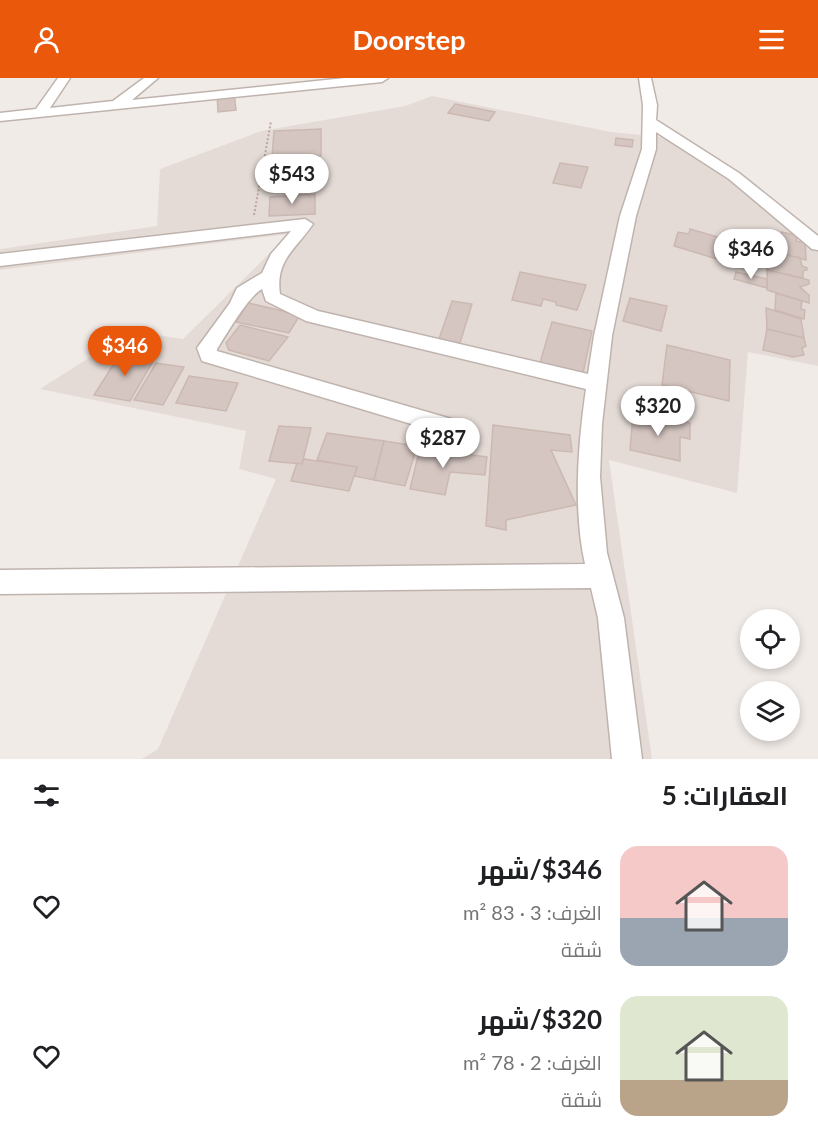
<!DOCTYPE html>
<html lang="ar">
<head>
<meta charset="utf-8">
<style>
  :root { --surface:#fff; --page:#f2f2f2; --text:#202124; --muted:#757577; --accent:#ea580c }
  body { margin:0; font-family:Lato,Cairo,sans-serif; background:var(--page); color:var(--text); direction:rtl; height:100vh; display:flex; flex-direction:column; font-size:22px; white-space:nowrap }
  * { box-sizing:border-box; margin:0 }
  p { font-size:20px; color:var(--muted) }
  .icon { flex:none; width:33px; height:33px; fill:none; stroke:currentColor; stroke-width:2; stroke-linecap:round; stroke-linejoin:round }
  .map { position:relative; height:681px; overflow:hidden; direction:ltr }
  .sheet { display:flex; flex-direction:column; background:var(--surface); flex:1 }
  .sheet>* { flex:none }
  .fabs { position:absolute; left:740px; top:531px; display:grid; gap:12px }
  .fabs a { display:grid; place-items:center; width:60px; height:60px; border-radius:50%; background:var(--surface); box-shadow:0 3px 9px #0003; font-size:30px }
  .price { position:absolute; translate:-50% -51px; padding:0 14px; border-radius:21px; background:#fff; color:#222; font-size:20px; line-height:39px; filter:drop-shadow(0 2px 3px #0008) }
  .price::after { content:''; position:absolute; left:50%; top:36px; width:18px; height:14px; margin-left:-9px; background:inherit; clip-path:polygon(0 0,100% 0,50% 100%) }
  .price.current { background:var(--accent); color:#fff }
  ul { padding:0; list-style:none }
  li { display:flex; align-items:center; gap:18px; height:150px; padding:0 30px }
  li span { display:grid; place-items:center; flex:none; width:168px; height:120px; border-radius:18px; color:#555 }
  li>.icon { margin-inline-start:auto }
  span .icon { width:72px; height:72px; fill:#fffc; stroke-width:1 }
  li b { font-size:26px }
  h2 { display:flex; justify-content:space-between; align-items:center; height:72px; padding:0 30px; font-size:26px }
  header { display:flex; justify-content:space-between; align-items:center; height:78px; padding:0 30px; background:var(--accent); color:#fff; font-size:27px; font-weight:700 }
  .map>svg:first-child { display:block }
  .residential { fill:#e5dbd6 }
  .building { fill:#d5c6c1; stroke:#ccb8b2; stroke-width:1.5 }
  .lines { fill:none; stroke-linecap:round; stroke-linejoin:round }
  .minor-casing { stroke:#bfb3ae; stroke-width:3 }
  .path { stroke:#bca69d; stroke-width:2; stroke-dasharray:2 2; stroke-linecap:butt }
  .minor { fill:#fff; fill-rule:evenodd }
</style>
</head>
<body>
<header><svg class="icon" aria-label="menu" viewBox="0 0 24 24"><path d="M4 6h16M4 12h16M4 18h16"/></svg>Doorstep<svg class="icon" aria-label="person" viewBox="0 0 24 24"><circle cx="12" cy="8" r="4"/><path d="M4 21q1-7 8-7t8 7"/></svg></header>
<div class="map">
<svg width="818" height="681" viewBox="0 0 818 681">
  <rect width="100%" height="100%" fill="#f1ebe7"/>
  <path class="residential" d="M432 18 611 54 690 62 818 160V288L748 274 737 415 609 382 652 681H142L158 671 276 401 239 391 246 353 40 311 131 253 183 261 289 156 0 192V171L157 148 160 91 261 53 405 28Z"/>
  <g class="building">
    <path d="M234 14 236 32 218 34 217 16Z"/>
    <path d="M455 26 495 34 489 43 448 35Z"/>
    <path d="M321 51V78L272 80 274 53Z"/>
    <path d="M616 60 633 62 632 69 615 67Z"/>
    <path d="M560 85 588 89 581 110 553 105Z"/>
    <path d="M315 116V136L269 138 270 119Z"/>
    <path d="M690 151 721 160 722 166 717 181 674 168 678 154 689 156Z"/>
    <path d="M781 154 797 157 796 163 805 165 806 182 769 173V158L780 160Z"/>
    <path d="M769 173 800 180 802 188 807 190V192L803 193V200L767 192Z"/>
    <path d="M767 192 809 202V206L800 209 809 217V225L767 212Z"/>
    <path d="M520 194 586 207 577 232 556 227V224L543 221 541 228 512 222Z"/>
    <path d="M736 194 767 201V210L734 201Z"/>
    <path d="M776 215 802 223 801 231 805 232 804 241 775 232Z"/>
    <path d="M630 220 667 228 661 253 623 243Z"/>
    <path d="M452 223 472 226 460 265 439 261Z"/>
    <path d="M248 225 300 237 289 255 236 244Z"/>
    <path d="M766 230 801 241 804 260 767 251Z"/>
    <path d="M552 244 592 253 583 295 540 285Z"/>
    <path d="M240 247 288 259 269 283 229 272 226 265Z"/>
    <path d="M767 251 804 260 806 268 802 270 804 277 793 279 763 272Z"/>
    <path d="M667 267 730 282 729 323 662 307Z"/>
    <path d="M127 275 155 280 130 323 94 317 115 284 121 285Z"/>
    <path d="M156 285 184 289 163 327 134 322Z"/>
    <path d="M189 298 238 305 226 333 176 325Z"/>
    <path d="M633 337 676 346V342L690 345V361L680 359V383L630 372Z"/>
    <path d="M493 347 570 357 572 374 551 372 576 427 506 442V452L486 448Z"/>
    <path d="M279 348 311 350 302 386 269 383Z"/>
    <path d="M327 355 384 363 374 402 354 398 357 389 317 382Z"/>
    <path d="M384 363 417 368 405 408 374 402Z"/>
    <path d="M420 370 487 379 485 397 450 394 445 417 410 411Z"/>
    <path d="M304 381 357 389 349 413 291 403 297 385 302 386Z"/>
  </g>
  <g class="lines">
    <g class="minor-casing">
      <g id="minor">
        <path d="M58 0H70L50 30 113 23 144 0H158L132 22 345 0H388L382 4 0 43V35L36 31Z"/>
        <path d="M639 0H651L657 27 656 42 739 95 818 158V172L812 171 729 101 656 54V71L636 138 612 258 602 346 600 399 607 475 624 540 642 681H612L598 540 591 510 0 516V492L585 486C573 433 578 365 586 311L306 243 266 223 262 211C247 220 228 254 217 271V273L455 342 459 348 455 354 448 357 202 283 197 270 230 225 237 210 262 195 271 176 291 153 0 188V176L305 141 313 146C296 171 275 182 280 216L318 233 588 296 594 258 620 138 642 71 643 27Z"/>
      </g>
    </g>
    <path class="path" d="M254 137 271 43"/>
    <use href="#minor" class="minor"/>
  </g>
</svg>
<div class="fabs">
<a><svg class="icon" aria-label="locate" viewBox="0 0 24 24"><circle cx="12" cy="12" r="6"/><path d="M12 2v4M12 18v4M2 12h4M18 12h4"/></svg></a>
<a><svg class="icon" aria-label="layers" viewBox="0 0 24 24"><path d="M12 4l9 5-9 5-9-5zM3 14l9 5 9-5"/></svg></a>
</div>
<b class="price" style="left:292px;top:127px">$543</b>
<b class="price" style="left:751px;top:202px">$346</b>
<b class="price current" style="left:125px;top:299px">$346</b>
<b class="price" style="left:658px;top:359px">$320</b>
<b class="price" style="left:443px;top:391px">$287</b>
</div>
<section class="sheet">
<h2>العقارات: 5<svg class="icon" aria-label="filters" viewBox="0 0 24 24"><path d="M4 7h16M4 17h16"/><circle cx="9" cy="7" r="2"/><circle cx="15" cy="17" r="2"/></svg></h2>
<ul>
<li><span style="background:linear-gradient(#f6c9c9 60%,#9aa5b1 0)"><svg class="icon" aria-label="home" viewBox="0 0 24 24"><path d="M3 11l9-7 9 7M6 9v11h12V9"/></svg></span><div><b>$346/شهر</b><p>الغرف: 3 · 83 m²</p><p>شقة</p></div><svg class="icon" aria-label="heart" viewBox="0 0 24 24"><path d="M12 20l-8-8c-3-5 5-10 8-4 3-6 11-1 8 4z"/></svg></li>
<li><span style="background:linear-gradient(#dfe7d0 70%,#b9a48a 0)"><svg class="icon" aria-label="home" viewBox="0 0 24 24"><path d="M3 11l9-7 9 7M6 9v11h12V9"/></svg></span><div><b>$320/شهر</b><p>الغرف: 2 · 78 m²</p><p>شقة</p></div><svg class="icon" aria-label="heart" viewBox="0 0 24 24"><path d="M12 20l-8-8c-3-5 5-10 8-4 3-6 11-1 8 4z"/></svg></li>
</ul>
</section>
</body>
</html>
